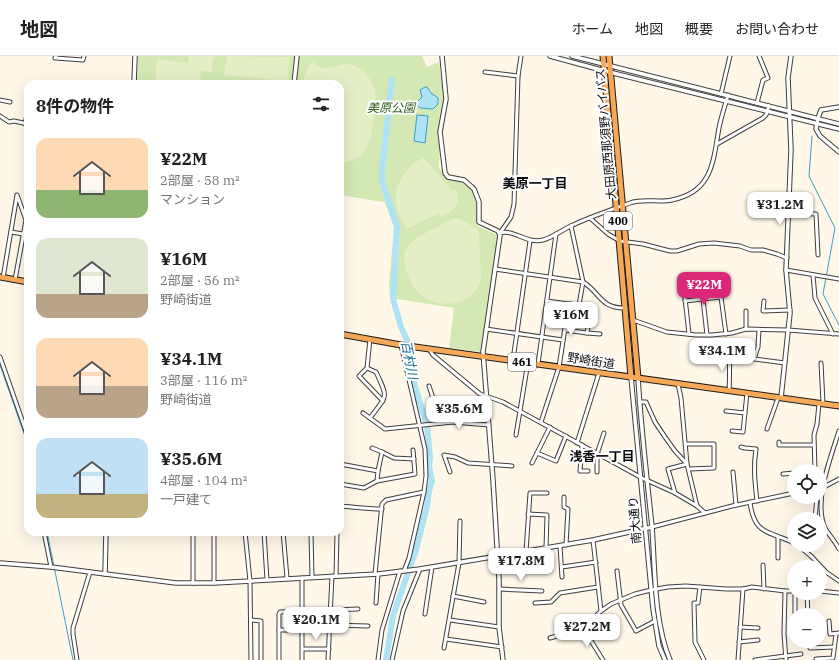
<!DOCTYPE html>
<html lang="ja">
<head>
<meta charset="utf-8">
<style>
  :root { --surface:#fff; --page:#f6f6f6; --text:#202124; --muted:#757577; --line:#e0e0e0; --accent:#db2777 }
  body { margin:0; font-family:"IBM Plex Serif","Noto Sans JP",serif; background:var(--page); color:var(--text); height:100vh; display:flex; flex-direction:column; font-size:15px; white-space:nowrap }
  * { box-sizing:border-box; margin:0 }
  p { font-size:13px; color:var(--muted) }
  .icon { flex:none; width:22px; height:22px; fill:none; stroke:currentColor; stroke-width:2; stroke-linecap:round; stroke-linejoin:round }
  .map { position:relative; flex:1; overflow:hidden }
  .details { position:absolute; left:24px; top:24px; width:320px; height:456px; display:flex; flex-direction:column; background:var(--surface); border-radius:12px; box-shadow:0 4px 16px #0002 }
  .details>* { flex:none }
  .fabs { position:absolute; left:787px; top:408px; display:grid; gap:8px }
  .fabs a { display:grid; place-items:center; width:40px; height:40px; border-radius:50%; background:var(--surface); box-shadow:0 4px 16px #0002; font-size:20px }
  .price { position:absolute; translate:-50% -34px; padding:0 9px; border-radius:8px; background:#fff; color:#222; font-size:13px; line-height:26px; filter:drop-shadow(0 1px 2px #0008) }
  .price::after { content:''; position:absolute; left:50%; top:24px; width:12px; height:9px; margin-left:-6px; background:inherit; clip-path:polygon(0 0,100% 0,50% 100%) }
  .price.selected { background:var(--accent); color:#fff }
  ul { padding:0; list-style:none }
  li { display:flex; align-items:center; gap:12px; height:100px; padding:0 12px }
  li span { display:grid; place-items:center; flex:none; width:112px; height:80px; border-radius:12px; color:#555 }
  li>.icon { margin-inline-start:auto }
  span .icon { width:48px; height:48px; fill:#fffc; stroke-width:1 }
  li b { font-size:17px }
  h2 { display:flex; justify-content:space-between; align-items:center; height:48px; padding:0 12px; font-size:17px }
  header { display:flex; align-items:center; gap:24px; box-sizing:border-box; height:56px; padding:0 20px; background:var(--surface); border-bottom:1px solid var(--line) }
  header strong { font-size:19px }
  nav { display:flex; gap:22px; margin-inline-start:auto; font-size:14px }
  .map>svg:first-child { display:block }
  .green { fill:#d4e8b4 }
  .pitch { fill:#e5efc5 }
  .water { fill:#aee2f5; stroke:#369fcc }
  .lines { fill:none; stroke-linecap:round; stroke-linejoin:round }
  .stream { stroke:#369fcc; stroke-width:1 }
  .river { stroke:#aee2f5; stroke-width:6 }
  .minor-casing { stroke:#3e3e3e; stroke-width:5 }
  .tertiary-casing { stroke:#3e3e3e; stroke-width:5.5 }
  .trunk-casing { stroke:#1c1c1c; stroke-width:7 }
  .minor { stroke:#fff; stroke-width:3 }
  .tertiary { stroke:#fff; stroke-width:3.5 }
  .trunk { stroke:#f6a859; stroke-width:5 }
  .labels { text-anchor:middle; stroke-width:4; stroke-linejoin:round; paint-order:stroke }
  .shield { fill:#fff; stroke:#545454; stroke-width:1 }
  .shield-label { font-size:11px; font-weight:bold; fill:#0b0b0b }
  .park-label { font-size:12px; font-style:italic; fill:#31611d; stroke:#fff }
  .street-label { font-size:12px; fill:#0b0b0b; stroke:#fff }
  .neighbourhood-label { font-size:13px; font-weight:bold; fill:#0b0b0b; stroke:#fff }
  .water-label { font-size:13px; font-style:italic; fill:#166e9a; stroke:#fff }
</style>
</head>
<body>
<header>
<strong>地図</strong>
<nav><a>ホーム</a><a>地図</a><a>概要</a><a>お問い合わせ</a></nav>
</header>
<div class="map">
<svg width="839" height="604" viewBox="0 0 839 604">
  <rect width="100%" height="100%" fill="#fff8e9"/>
  <path class="green" d="M138 0H422L427 11 439 6 444 43 439 79 440 91 439 111C450 128 449 120 463 127 479 134 477 155 477 170L498 179V182L483 281 480 296 449 292 454 252 390 242 389 229 394 170 384 145 383 146 340 139V28H137Z"/>
  <g class="pitch">
    <path d="M189 0H218L217 1H213L212 16 201 15 200 27 205 28H155L157 3 188 7Z"/>
    <path d="M227 0 290 1 287 25 224 19Z"/>
    <path d="M312 5C329 23 339 0 357 11 365 16 371 23 374 32 377 41 375 51 374 60 371 83 368 105 340 107V28H302L307 14Z"/>
    <path d="M424 102 452 135 455 133C463 147 453 155 442 161L439 157 407 173C403 166 399 161 397 153 392 133 404 109 424 102Z"/>
    <path d="M458 162 476 172 479 178 481 225C473 249 442 254 422 240 414 234 409 224 406 214 404 206 403 198 408 191 414 181 441 169 452 163Z"/>
  </g>
  <g class="water">
    <path d="M425 31H427L431 37 438 42V48L433 53 420 52 417 49V46L422 41 420 34Z"/>
    <path d="M417 59 428 60 425 87 414 85Z"/>
  </g>
  <g class="lines">
    <g class="stream">
      <path d="M812 80 809 120 835 172 823 238 839 269"/>
      <path d="M0 309 28 389"/>
      <path d="M47 476 73 604"/>
    </g>
    <path class="river" d="M386 604 393 560 416 494 427 450 429 435 432 425 429 410 430 402 427 369 415 331 407 284 401 271 393 243 397 171 382 125V113L392 24"/>
    <g class="minor-casing">
      <g id="minor">
        <path d="M56 0 55 2 83 4 84 0"/>
        <path d="M485 16 518 20"/>
        <path d="M721 38 730 0"/>
        <path d="M0 44 10 46"/>
        <path d="M757 47 763 24 768 22 759 0"/>
        <path d="M0 60 9 66 14 65 28 68"/>
        <path d="M25 68 28 54"/>
        <path d="M717 88 763 62 766 59 769 50"/>
        <path d="M789 157 816 158 818 199"/>
        <path d="M590 162 608 178 620 185 643 188 670 195H677L699 188 714 187 740 190 751 194H763L777 198 787 202"/>
        <path d="M571 170 583 226 579 249"/>
        <path d="M11 176 23 178"/>
        <path d="M500 177C514 173 526 188 543 184 554 181 563 173 573 169 592 160 611 154 630 147 643 142 659 147 672 144 713 136 713 105 719 72 721 61 725 50 728 39"/>
        <path d="M500 177 511 161 514 148 518 20 521 0"/>
        <path d="M495 213 583 226C600 236 600 253 626 252"/>
        <path d="M786 214 839 223"/>
        <path d="M813 219 815 242 833 278"/>
        <path d="M3 222 17 139 26 164 15 224"/>
        <path d="M703 243 707 279"/>
        <path d="M547 245 591 251 587 277"/>
        <path d="M685 245 721 241"/>
        <path d="M764 245 763 255 790 254"/>
        <path d="M633 264 667 276 696 279H712L732 277 746 273 788 274 839 278"/>
        <path d="M486 273 563 284"/>
        <path d="M746 273V255"/>
        <path d="M565 274 587 277 600 278"/>
        <path d="M759 274 758 291 754 303 785 307"/>
        <path d="M689 278 683 224 718 219 726 278"/>
        <path d="M370 283 367 312 359 320 383 345"/>
        <path d="M401 289 425 393 426 420 424 436 409 502 404 515"/>
        <path d="M429 293 433 299 439 304 480 338 503 346 642 422 675 437 697 450 705 457"/>
        <path d="M0 301 28 381"/>
        <path d="M513 304 530 185"/>
        <path d="M821 307 823 347"/>
        <path d="M538 308 556 178"/>
        <path d="M367 312 376 316C389 343 387 339 370 362"/>
        <path d="M429 330 441 367"/>
        <path d="M729 335C730 322 729 310 730 297"/>
        <path d="M639 346H646L655 366 665 381 675 395 687 408 697 450"/>
        <path d="M726 355 745 357"/>
        <path d="M363 357 385 373 453 366 489 369"/>
        <path d="M541 366 559 311 565 272 568 270 571 248"/>
        <path d="M767 373 778 342"/>
        <path d="M732 375 743 376 747 337"/>
        <path d="M839 375C831 401 813 445 825 472 829 479 835 485 839 493"/>
        <path d="M516 379 528 306"/>
        <path d="M779 386V389H813"/>
        <path d="M577 387 599 317"/>
        <path d="M686 388H714V412L689 413"/>
        <path d="M582 389 580 415H588"/>
        <path d="M28 391V395"/>
        <path d="M741 391 745 392 756 393C753 411 755 427 757 445"/>
        <path d="M372 392 382 396"/>
        <path d="M537 397 556 405 566 380"/>
        <path d="M532 407 550 371"/>
        <path d="M340 408 378 415 377 425 415 418 413 394"/>
        <path d="M378 415 382 396 394 402 414 403"/>
        <path d="M815 415 814 379 817 368 819 348"/>
        <path d="M450 416 444 399 455 401 468 407 512 410"/>
        <path d="M597 416V398L604 377"/>
        <path d="M733 416 736 449"/>
        <path d="M783 418 794 417"/>
        <path d="M340 428 364 432 377 425"/>
        <path d="M820 432 824 431 839 423"/>
        <path d="M675 437 668 413 687 408 681 342 678 328"/>
        <path d="M564 441V451L568 453 566 489"/>
        <path d="M750 446C754 480 770 475 794 487"/>
        <path d="M340 450C354 451 367 453 382 453"/>
        <path d="M528 458 547 459 546 492"/>
        <path d="M815 463 817 441"/>
        <path d="M652 471 732 450 794 437"/>
        <path d="M44 476 51 511"/>
        <path d="M193 476V527"/>
        <path d="M245 476 250 525 251 604"/>
        <path d="M264 476 267 524"/>
        <path d="M283 476 287 522"/>
        <path d="M311 476 312 521"/>
        <path d="M593 484 601 555"/>
        <path d="M798 489 812 501 826 516 839 525"/>
        <path d="M560 490 562 521"/>
        <path d="M526 496 530 437H547"/>
        <path d="M778 502V481"/>
        <path d="M763 509 764 533"/>
        <path d="M562 511 596 506"/>
        <path d="M617 515 621 549 636 575 655 565"/>
        <path d="M375 518 382 448 386 444 424 436"/>
        <path d="M336 520 337 476"/>
        <path d="M302 522V604"/>
        <path d="M214 527V476"/>
        <path d="M700 531 698 547H694L695 586 704 604"/>
        <path d="M500 533 542 535"/>
        <path d="M785 535 784 578 786 604"/>
        <path d="M820 535 839 537"/>
        <path d="M795 537V557"/>
        <path d="M807 537 808 559"/>
        <path d="M453 540 484 546"/>
        <path d="M376 547 378 518"/>
        <path d="M535 547 551 546 560 537 598 531"/>
        <path d="M425 558 432 511"/>
        <path d="M251 564 261 565V604"/>
        <path d="M450 564 499 571"/>
        <path d="M829 565 830 578 839 577"/>
        <path d="M330 569 368 570"/>
        <path d="M740 571 758 572"/>
        <path d="M583 572 603 604"/>
        <path d="M279 574H330"/>
        <path d="M550 582 583 572 601 555 611 548 635 538 651 534 668 531 686 530 726 533H743L752 531 785 535H794"/>
        <path d="M446 583 502 591"/>
        <path d="M810 585V592L834 591"/>
        <path d="M739 586 758 584"/>
        <path d="M444 592 459 507 460 465"/>
        <path d="M303 593H329"/>
        <path d="M816 603 833 602 836 578"/>
        <path d="M77 604 73 578V572L90 516"/>
        <path d="M279 604V558L280 556 358 553"/>
        <path d="M328 604 332 520"/>
        <path d="M378 604 382 574 400 515"/>
        <path d="M392 604 403 555 420 513"/>
        <path d="M738 604 743 533"/>
        <path d="M755 604 801 598"/>
      </g>
    </g>
    <g class="tertiary-casing">
      <g id="tertiary">
        <path d="M442 0 446 43 440 76 445 117 448 121 464 124 474 133 479 146V166L498 175 500 179 483 296 493 424 499 523V571L503 604"/>
        <path d="M550 0 605 15 839 73"/>
        <path d="M572 0 839 68"/>
        <path d="M134 28 135 0"/>
        <path d="M294 28 297 0"/>
        <path d="M839 51 821 54 818 62 816 73 820 80 839 96"/>
        <path d="M631 321 653 553 659 590 665 604"/>
        <path d="M638 322C641 372 647 422 652 471 655 512 654 567 670 604"/>
        <path d="M781 342 790 257 786 214 791 94 788 22 791 0"/>
        <path d="M0 507 51 511 176 527H214L378 518 420 513 593 484 652 471"/>
        <path d="M105 518 106 476"/>
      </g>
    </g>
    <g class="trunk-casing">
      <g id="trunk">
        <path d="M603 0 631 321"/>
        <path d="M609 0 638 322"/>
        <path d="M0 221 28 226"/>
        <path d="M340 278 401 289 839 350"/>
      </g>
    </g>
    <use href="#minor" class="minor"/>
    <use href="#tertiary" class="tertiary"/>
    <use href="#trunk" class="trunk"/>
  </g>
  <g class="labels">
    <g class="shield">
      <rect x="604" y="156" width="28" height="18" rx="3"/>
      <rect x="508" y="297" width="28" height="18" rx="3"/>
    </g>
    <g class="shield-label">
      <text x="618" y="169">400</text>
      <text x="522" y="310">461</text>
    </g>
    <g class="park-label">
      <text x="391" y="56">美原公園</text>
    </g>
    <g class="street-label">
      <text transform="translate(606 78) rotate(-95)" y="4">大田原西那須野バイパス</text>
      <text transform="translate(591 305) rotate(9)" y="4">野崎街道</text>
      <text transform="translate(635 464) rotate(-95)" y="4">南大通り</text>
    </g>
    <g class="neighbourhood-label">
      <text x="535" y="132">美原一丁目</text>
      <text x="602" y="405">浅香一丁目</text>
    </g>
    <g class="water-label">
      <text transform="translate(410 304) rotate(79)" y="5">百村川</text>
    </g>
  </g>
</svg>
<div class="fabs">
<a><svg class="icon" aria-label="locate" viewBox="0 0 24 24"><circle cx="12" cy="12" r="6"/><path d="M12 2v4M12 18v4M2 12h4M18 12h4"/></svg></a>
<a><svg class="icon" aria-label="layers" viewBox="0 0 24 24"><path d="M12 4l9 5-9 5-9-5zM3 14l9 5 9-5"/></svg></a>
<a>+</a>
<a>−</a>
</div>
<b class="price" style="left:780px;top:170px">¥31.2M</b>
<b class="price selected" style="left:704px;top:250px">¥22M</b>
<b class="price" style="left:571px;top:280px">¥16M</b>
<b class="price" style="left:722px;top:316px">¥34.1M</b>
<b class="price" style="left:459px;top:374px">¥35.6M</b>
<b class="price" style="left:521px;top:526px">¥17.8M</b>
<b class="price" style="left:316px;top:585px">¥20.1M</b>
<b class="price" style="left:587px;top:592px">¥27.2M</b>
<section class="details">
<h2>8件の物件<svg class="icon" aria-label="filters" viewBox="0 0 24 24"><path d="M4 7h16M4 17h16"/><circle cx="9" cy="7" r="2"/><circle cx="15" cy="17" r="2"/></svg></h2>
<ul>
<li><span style="background:linear-gradient(#ffd9b3 65%,#8fb573 0)"><svg class="icon" aria-label="home" viewBox="0 0 24 24"><path d="M3 11l9-7 9 7M6 9v11h12V9"/></svg></span><div><b>¥22M</b><p>2部屋 · 58 m²</p><p>マンション</p></div></li>
<li><span style="background:linear-gradient(#dfe7d0 70%,#b9a48a 0)"><svg class="icon" aria-label="home" viewBox="0 0 24 24"><path d="M3 11l9-7 9 7M6 9v11h12V9"/></svg></span><div><b>¥16M</b><p>2部屋 · 56 m²</p><p>野崎街道</p></div></li>
<li><span style="background:linear-gradient(#ffd9b3 60%,#b9a48a 0)"><svg class="icon" aria-label="home" viewBox="0 0 24 24"><path d="M3 11l9-7 9 7M6 9v11h12V9"/></svg></span><div><b>¥34.1M</b><p>3部屋 · 116 m²</p><p>野崎街道</p></div></li>
<li><span style="background:linear-gradient(#bfe0f5 70%,#c2b280 0)"><svg class="icon" aria-label="home" viewBox="0 0 24 24"><path d="M3 11l9-7 9 7M6 9v11h12V9"/></svg></span><div><b>¥35.6M</b><p>4部屋 · 104 m²</p><p>一戸建て</p></div></li>
</ul>
</section>
</div>
</body>
</html>
